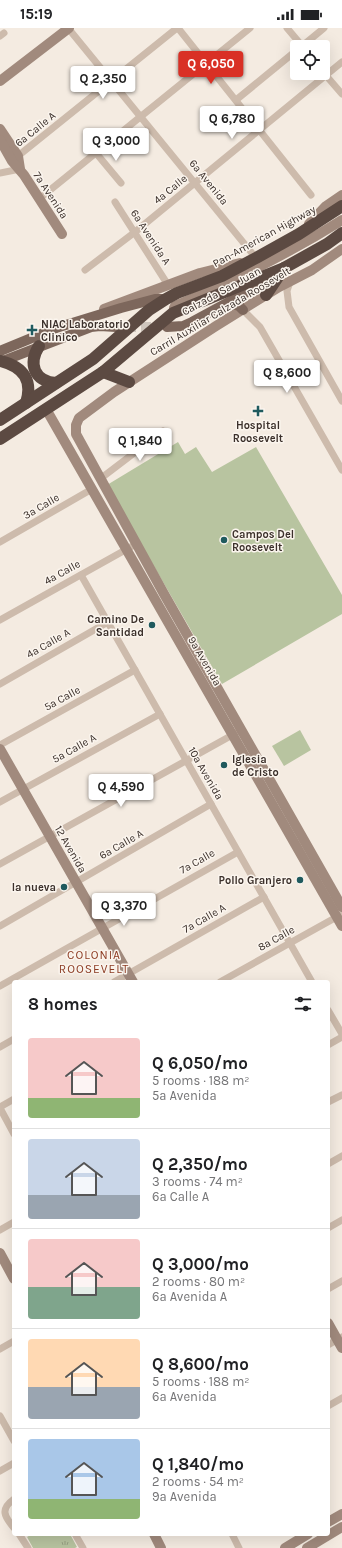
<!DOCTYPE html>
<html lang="en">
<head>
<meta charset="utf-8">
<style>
  :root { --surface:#fff; --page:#f6f6f6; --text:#202124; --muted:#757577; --line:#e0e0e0; --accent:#d93025 }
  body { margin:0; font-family:Karla,sans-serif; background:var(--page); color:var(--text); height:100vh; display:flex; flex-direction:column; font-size:15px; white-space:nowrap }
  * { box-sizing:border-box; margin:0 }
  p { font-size:13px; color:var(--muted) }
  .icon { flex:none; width:22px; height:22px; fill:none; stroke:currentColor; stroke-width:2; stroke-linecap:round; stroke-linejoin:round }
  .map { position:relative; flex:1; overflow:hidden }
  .panel { position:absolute; left:12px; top:952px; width:318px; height:556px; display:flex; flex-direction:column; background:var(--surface); border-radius:4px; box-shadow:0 4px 16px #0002 }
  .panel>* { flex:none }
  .buttons { position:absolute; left:290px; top:12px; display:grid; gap:8px }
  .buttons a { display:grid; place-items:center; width:40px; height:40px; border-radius:4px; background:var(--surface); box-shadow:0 4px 16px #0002; font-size:20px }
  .price { position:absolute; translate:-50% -34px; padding:0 9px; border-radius:4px; background:#fff; color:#222; font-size:13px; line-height:26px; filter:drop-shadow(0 1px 2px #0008) }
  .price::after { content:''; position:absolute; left:50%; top:24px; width:12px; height:9px; margin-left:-6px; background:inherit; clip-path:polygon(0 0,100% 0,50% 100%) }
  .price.on { background:var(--accent); color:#fff }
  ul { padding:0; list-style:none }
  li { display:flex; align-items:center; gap:12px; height:100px; padding:0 16px }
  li+li { border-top:1px solid var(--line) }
  li span { display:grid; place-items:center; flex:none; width:112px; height:80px; border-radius:4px; color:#555 }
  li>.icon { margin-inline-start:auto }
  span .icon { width:48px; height:48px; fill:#fffc; stroke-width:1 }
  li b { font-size:17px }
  h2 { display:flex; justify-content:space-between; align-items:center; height:48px; padding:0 16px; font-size:17px }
  .status { display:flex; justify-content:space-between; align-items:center; height:28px; padding:0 20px; background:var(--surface); direction:ltr }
  .status svg { height:11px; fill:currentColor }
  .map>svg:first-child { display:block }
  .grass { fill:url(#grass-tufts) }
  .garden { fill:#b8c4a0 }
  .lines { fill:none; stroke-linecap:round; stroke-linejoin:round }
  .primary-tunnel { stroke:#cfc6bd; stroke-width:10; stroke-dasharray:10 5; stroke-linecap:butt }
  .street { stroke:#cdbbac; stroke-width:7 }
  .secondary { stroke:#a18a7d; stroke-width:10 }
  .primary { stroke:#7d675c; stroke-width:10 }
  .highway { stroke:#5c4a42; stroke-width:12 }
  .poi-dot { fill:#1f5a5e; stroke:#fbf5ee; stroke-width:1.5 }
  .labels { text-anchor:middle; stroke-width:3; stroke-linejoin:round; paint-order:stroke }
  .street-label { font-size:11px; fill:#3b302b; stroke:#fbf5ee }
  .poi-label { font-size:11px; font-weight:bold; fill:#3b302b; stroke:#fbf5ee; text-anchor:start }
  .neighbourhood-label { font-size:12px; letter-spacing:1px; fill:#8c3b22; stroke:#fbf5ee }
</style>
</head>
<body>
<div class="status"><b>15:19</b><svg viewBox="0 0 49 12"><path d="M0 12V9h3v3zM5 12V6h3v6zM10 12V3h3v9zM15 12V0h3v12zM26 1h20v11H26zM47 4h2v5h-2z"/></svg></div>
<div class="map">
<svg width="342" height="1520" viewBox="0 0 342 1520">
  <defs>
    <pattern id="grass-tufts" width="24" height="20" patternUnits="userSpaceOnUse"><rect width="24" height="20" fill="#b8c4a0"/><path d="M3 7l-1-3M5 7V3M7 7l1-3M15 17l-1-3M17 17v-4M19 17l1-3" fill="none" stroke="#97a083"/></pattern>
  </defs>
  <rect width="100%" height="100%" fill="#f4ebe1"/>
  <path class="grass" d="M32 1506H70L77 1519 75 1520H33L27 1509Z"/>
  <g class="garden">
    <path d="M178 414 185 426 196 419 212 444 256 419 342 567V586L222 656 107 457Z"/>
    <path d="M300 702 311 722 284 738 272 718Z"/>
    <path d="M48 1506H58L62 1514 52 1520H38L35 1513Z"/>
  </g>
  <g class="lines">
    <path class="primary-tunnel" d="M126 299H160"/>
    <g class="street">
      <path d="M68 0 256 230"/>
      <path d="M178 0 311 167"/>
      <path d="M287 0 303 19"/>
      <path d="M0 8 4 5"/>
      <path d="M301 19 324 0"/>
      <path d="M323 44 342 66"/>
      <path d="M236 72 297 22"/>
      <path d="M96 125 121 155"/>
      <path d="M18 128 177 0"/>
      <path d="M0 145 20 141"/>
      <path d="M39 171 250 0"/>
      <path d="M115 174 168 257"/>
      <path d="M85 242 135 204 342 34"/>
      <path d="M290 254 287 263 289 279 342 373"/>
      <path d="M243 282 260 299 342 442"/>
      <path d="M100 451 163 403"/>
      <path d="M0 514 92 461"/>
      <path d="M81 547 312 954"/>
      <path d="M0 592 136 516"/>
      <path d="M0 656 108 594"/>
      <path d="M0 717 135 642"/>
      <path d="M0 774 160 686"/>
      <path d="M0 836 236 705"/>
      <path d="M0 898 211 776"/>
      <path d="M114 954 264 869"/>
      <path d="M220 954 342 886"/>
      <path d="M0 958 238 824"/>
      <path d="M328 982 342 1006"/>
      <path d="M328 1017 342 1009"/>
      <path d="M0 1019 14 1011"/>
      <path d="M328 1074 342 1067"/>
      <path d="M0 1079 14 1071"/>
      <path d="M0 1080 14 1106"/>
      <path d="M328 1136 342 1128"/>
      <path d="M328 1200 342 1192"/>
      <path d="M0 1202 14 1194"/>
      <path d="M328 1261 342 1253"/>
      <path d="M328 1317 342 1309"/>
      <path d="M0 1321 14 1313"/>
      <path d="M328 1378 342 1370"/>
      <path d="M0 1388 14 1413"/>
      <path d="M0 1443 14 1435"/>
      <path d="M14 1471C0 1481 4 1488 14 1500"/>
      <path d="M19 1506 28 1520"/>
      <path d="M75 1506 83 1520"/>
      <path d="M232 1506 239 1520"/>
    </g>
    <g class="secondary">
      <path d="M0 53 69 0"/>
      <path d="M0 101 18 128 20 141"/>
      <path d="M0 112 12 133 24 147 62 206"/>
      <path d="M309 196 326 178 342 167"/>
      <path d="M342 221 312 242 279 259 216 298 114 364 79 390 76 397V406L164 566 342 879"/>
      <path d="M174 280 175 278C233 253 288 226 342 192"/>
      <path d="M104 281 200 245 240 235"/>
      <path d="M46 381 342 898"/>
      <path d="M0 721 133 954"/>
      <path d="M0 1225 14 1251"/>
      <path d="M328 1295 342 1320"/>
      <path d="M328 1494 342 1486"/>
      <path d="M154 1506 161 1520"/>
      <path d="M285 1520 308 1506"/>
      <path d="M307 1520 342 1499"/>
    </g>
    <g class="primary">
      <path d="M229 275 239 278 243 282"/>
      <path d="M167 299 183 298 192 294 262 256 276 246"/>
      <path d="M0 323 56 300 121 280 155 271H166"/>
      <path d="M0 334 91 299 100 298 116 299"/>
    </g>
    <g class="highway">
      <path d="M266 267 284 240"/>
      <path d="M39 318C28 336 34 353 56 355"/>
      <path d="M1 333C24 339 33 353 26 375"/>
      <path d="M103 344 129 354"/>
      <path d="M0 392 93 331 149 282 166 271 177 265 222 248 256 230 299 206 342 178"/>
      <path d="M0 411 103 344 173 285 284 240 327 216 342 205"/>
    </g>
  </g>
  <g class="poi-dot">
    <path d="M30 296h4v4h4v4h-4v4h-4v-4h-4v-4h4z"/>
    <path d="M256 377h4v4h4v4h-4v4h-4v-4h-4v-4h4z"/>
    <circle cx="224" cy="512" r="4"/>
    <circle cx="152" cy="597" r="4"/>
    <circle cx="224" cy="737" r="4"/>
    <circle cx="300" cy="852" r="4"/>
    <circle cx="64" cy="859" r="4"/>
  </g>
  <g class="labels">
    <g class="street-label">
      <text transform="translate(35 101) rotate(-39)" y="4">6a Calle A</text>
      <text transform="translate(209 154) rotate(51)" y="4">6a Avenida</text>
      <text transform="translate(170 161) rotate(-39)" y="4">4a Calle</text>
      <text transform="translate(51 167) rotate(57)" y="4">7a Avenida</text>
      <text transform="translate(264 208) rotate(-29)" y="4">Pan-American Highway</text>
      <text transform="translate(151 209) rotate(57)" y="4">6a Avenida A</text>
      <text transform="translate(221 263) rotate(-29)" y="4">Calzada San Juan</text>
      <text transform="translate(220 283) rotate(-31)" y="4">Carril Auxiliar Calzada Roosevelt</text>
      <text transform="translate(41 478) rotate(-30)" y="4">3a Calle</text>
      <text transform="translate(62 544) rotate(-29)" y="4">4a Calle</text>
      <text transform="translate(48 615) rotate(-30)" y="4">4a Calle A</text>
      <text transform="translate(205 633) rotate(60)" y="4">9a Avenida</text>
      <text transform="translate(62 670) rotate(-29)" y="4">5a Calle</text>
      <text transform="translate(74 720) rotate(-29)" y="4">5a Calle A</text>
      <text transform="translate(206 745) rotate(60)" y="4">10a Avenida</text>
      <text transform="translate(121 816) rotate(-30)" y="4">6a Calle A</text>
      <text transform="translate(71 821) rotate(60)" y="4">12 Avenida</text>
      <text transform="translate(197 833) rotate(-30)" y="4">7a Calle</text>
      <text transform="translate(204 890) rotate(-30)" y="4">7a Calle A</text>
      <text transform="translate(276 910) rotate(-29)" y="4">8a Calle</text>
    </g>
    <g class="poi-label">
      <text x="41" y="300">NIAC Laboratorio<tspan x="41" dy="13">Clinico</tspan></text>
      <text x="258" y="401" text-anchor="middle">Hospital<tspan x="258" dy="13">Roosevelt</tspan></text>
      <text x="232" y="510">Campos Del<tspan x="232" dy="13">Roosevelt</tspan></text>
      <text x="144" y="595" text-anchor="end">Camino De<tspan x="144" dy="13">Santidad</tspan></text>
      <text x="232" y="735">Iglesia<tspan x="232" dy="13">de Cristo</tspan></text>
      <text x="292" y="856" text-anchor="end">Pollo Granjero</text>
      <text x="56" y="863" text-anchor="end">la nueva</text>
    </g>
    <g class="neighbourhood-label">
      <text x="94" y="931">COLONIA<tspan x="94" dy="14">ROOSEVELT</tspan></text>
    </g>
  </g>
</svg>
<div class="buttons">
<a><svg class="icon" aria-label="locate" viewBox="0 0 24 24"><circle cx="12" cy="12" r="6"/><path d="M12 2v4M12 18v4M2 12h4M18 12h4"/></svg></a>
</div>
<b class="price on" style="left:211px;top:57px">Q 6,050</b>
<b class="price" style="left:103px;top:72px">Q 2,350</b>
<b class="price" style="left:232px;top:112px">Q 6,780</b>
<b class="price" style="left:116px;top:134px">Q 3,000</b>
<b class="price" style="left:287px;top:366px">Q 8,600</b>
<b class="price" style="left:140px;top:434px">Q 1,840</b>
<b class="price" style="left:121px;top:780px">Q 4,590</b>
<b class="price" style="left:124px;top:899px">Q 3,370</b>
<section class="panel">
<h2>8 homes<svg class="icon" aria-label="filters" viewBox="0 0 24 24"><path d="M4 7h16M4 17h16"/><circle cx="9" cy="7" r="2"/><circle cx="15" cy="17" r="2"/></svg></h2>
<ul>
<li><span style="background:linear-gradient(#f6c9c9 75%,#8fb573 0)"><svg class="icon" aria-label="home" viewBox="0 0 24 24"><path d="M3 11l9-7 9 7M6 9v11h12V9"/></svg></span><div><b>Q 6,050/mo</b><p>5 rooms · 188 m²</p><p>5a Avenida</p></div></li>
<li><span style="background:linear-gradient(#c9d6e8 70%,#9aa5b1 0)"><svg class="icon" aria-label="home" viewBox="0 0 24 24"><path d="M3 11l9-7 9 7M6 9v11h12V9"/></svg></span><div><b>Q 2,350/mo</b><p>3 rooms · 74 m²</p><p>6a Calle A</p></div></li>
<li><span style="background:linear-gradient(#f6c9c9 60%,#7fa58c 0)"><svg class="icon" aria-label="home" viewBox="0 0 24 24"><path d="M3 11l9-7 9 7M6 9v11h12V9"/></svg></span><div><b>Q 3,000/mo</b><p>2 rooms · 80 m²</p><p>6a Avenida A</p></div></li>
<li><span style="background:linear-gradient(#ffd9b3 60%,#9aa5b1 0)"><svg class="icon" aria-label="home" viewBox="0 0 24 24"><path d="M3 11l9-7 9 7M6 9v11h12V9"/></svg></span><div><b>Q 8,600/mo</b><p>5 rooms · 188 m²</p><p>6a Avenida</p></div></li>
<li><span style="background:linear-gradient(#a9c7e8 75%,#8fb573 0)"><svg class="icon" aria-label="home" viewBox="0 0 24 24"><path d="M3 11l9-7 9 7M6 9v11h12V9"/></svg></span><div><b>Q 1,840/mo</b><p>2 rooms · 54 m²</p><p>9a Avenida</p></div></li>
</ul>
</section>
</div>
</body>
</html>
